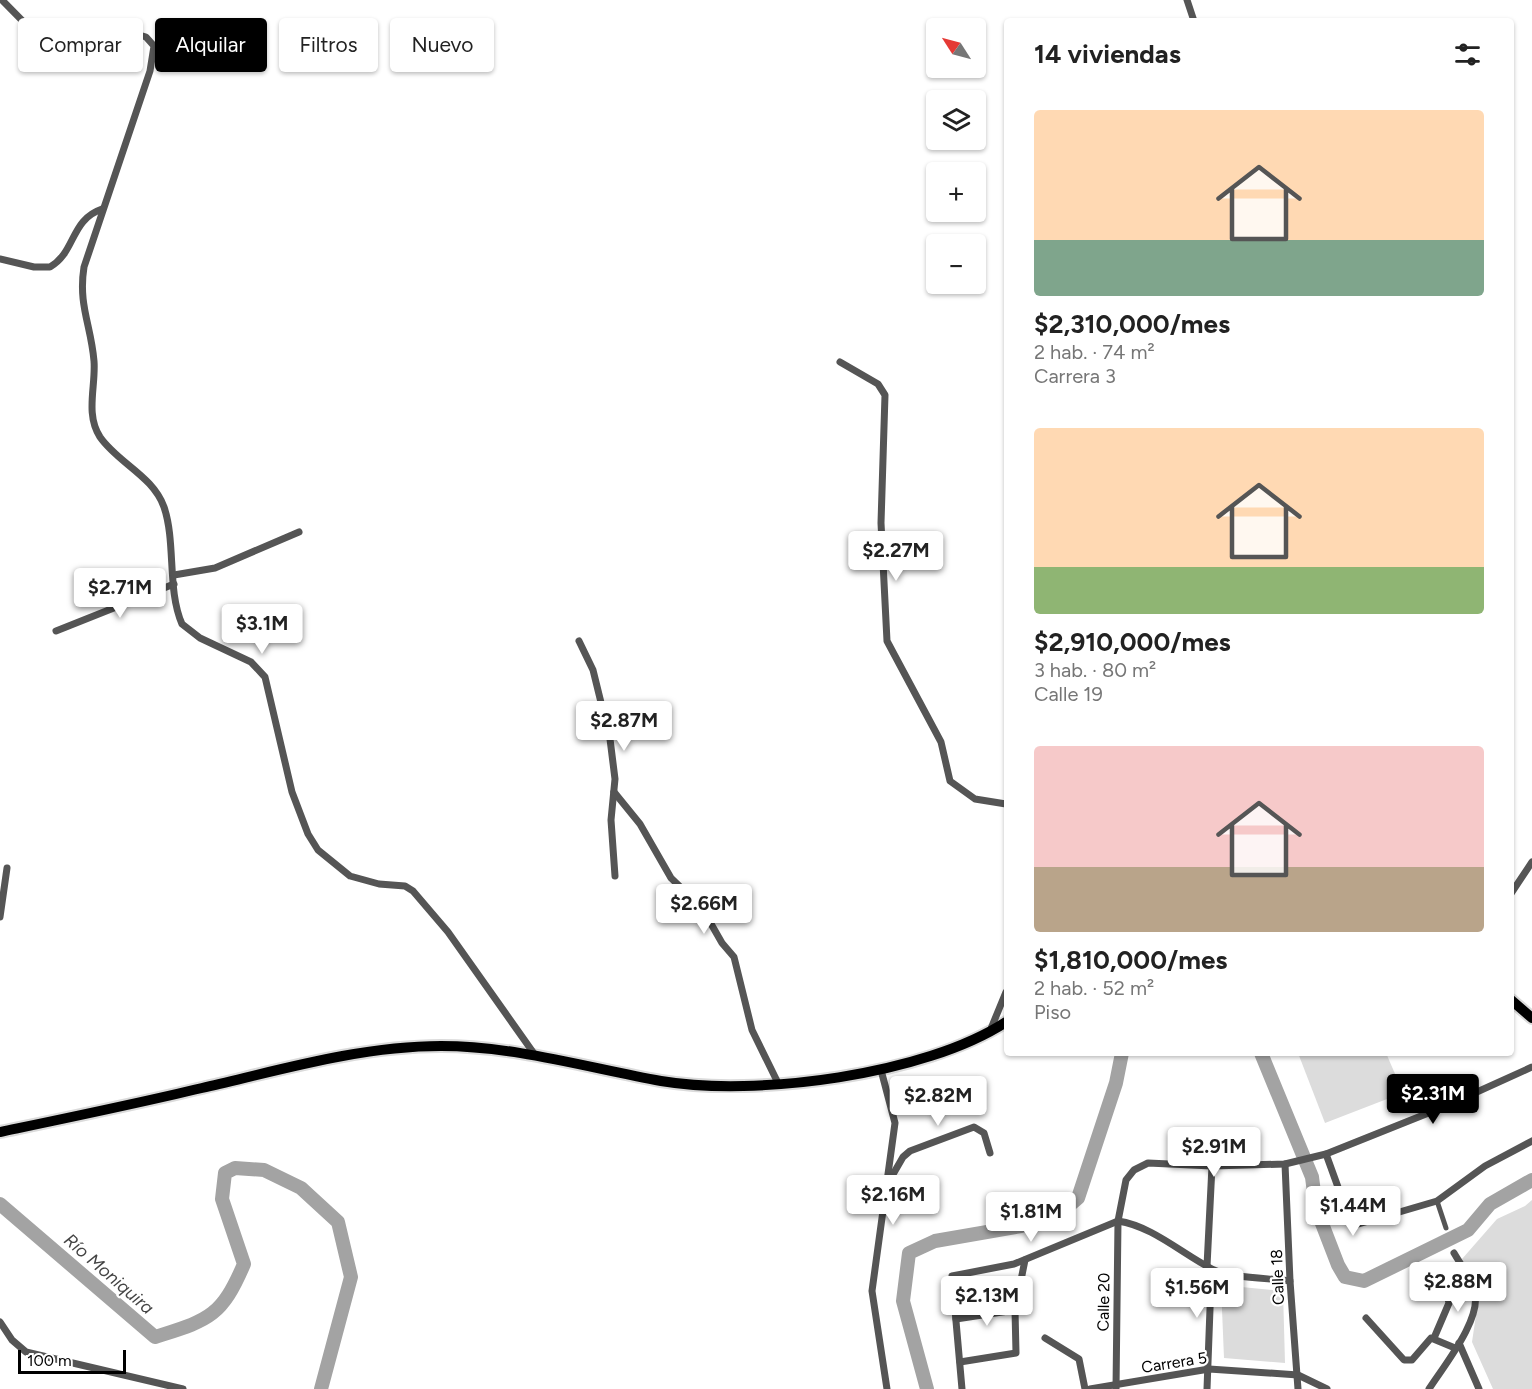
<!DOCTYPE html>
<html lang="es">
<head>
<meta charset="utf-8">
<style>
  :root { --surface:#fff; --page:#f6f6f6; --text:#222; --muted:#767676; --accent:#000 }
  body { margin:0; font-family:Figtree,sans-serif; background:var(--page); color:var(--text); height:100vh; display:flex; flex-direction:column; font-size:22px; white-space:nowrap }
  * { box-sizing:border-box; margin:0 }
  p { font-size:20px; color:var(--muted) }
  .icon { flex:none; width:33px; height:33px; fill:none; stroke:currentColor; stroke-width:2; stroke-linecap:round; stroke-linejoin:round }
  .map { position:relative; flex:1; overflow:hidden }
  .sheet { position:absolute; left:1004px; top:18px; width:510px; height:1038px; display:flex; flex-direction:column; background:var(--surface); border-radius:6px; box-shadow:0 2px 4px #0004 }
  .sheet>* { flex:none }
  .banner { position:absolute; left:18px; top:18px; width:570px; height:54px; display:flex; gap:12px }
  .needle { width:39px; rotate:306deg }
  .buttons { position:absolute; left:926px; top:18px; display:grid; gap:12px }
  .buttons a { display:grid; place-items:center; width:60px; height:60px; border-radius:6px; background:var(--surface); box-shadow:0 2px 4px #0004; font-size:30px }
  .scale { position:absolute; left:18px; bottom:15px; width:108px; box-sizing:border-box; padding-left:6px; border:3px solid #000; border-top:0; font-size:16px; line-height:21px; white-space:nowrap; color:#000; -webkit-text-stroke:4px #fff; paint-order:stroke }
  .price { position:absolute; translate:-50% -51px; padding:0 14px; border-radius:6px; background:#fff; color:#222; font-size:20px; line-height:39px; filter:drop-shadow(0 2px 3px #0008) }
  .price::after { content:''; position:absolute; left:50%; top:36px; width:18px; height:14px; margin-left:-9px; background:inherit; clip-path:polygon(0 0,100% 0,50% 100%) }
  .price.on { background:var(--accent); color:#fff }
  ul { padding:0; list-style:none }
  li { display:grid; align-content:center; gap:12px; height:318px; padding:0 30px }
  li span { display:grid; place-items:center; height:186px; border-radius:6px; color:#555 }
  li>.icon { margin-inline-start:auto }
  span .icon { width:108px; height:108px; fill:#fffc; stroke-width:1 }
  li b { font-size:26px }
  h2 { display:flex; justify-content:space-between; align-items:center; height:72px; padding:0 30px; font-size:26px }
  .chip { padding:0 21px; border-radius:6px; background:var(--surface); box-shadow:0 2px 4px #0004; font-size:21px; line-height:54px }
  .chip.on { background:var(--accent); color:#fff }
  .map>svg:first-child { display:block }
  .green { fill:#dcdcdc }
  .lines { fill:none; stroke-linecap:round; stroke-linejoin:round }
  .river { stroke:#a3a3a3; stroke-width:14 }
  .primary-casing { stroke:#dbdbdb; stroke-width:14 }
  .pedestrian { stroke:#555; stroke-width:5 }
  .minor { stroke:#555; stroke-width:7 }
  .primary { stroke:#000; stroke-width:10 }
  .labels { text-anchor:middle; stroke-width:4.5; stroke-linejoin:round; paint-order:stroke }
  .street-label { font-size:16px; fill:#000; stroke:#fff }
  .water-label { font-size:18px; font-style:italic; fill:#444; stroke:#fff }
</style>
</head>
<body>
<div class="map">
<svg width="1532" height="1389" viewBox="0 0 1532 1389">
  <rect width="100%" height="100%" fill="#fff"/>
  <g class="green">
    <path d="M1298 1053H1386L1399 1083 1400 1094 1325 1123Z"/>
    <path d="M1532 1200V1389H1493L1472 1342 1480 1288 1462 1259 1497 1219 1525 1206Z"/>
    <path d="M1221 1285 1283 1291 1285 1363 1224 1358Z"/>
  </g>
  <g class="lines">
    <g class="river">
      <path d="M1261 1053 1312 1177 1316 1208 1338 1265 1345 1277 1364 1281 1468 1230 1490 1204 1532 1180"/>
      <path d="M0 1204 155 1337C208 1320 221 1318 244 1264L222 1199 225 1173 235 1168 264 1170 301 1188 338 1222 351 1277 321 1389"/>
      <path d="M927 1389 903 1301 909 1253 935 1241 1021 1226 1057 1216 1078 1198 1116 1083 1122 1053"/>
    </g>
    <g class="primary-casing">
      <g id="primary">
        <path d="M1510 999 1532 1018"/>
        <path d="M0 1132C67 1118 135 1104 202 1088 280 1070 361 1046 441 1046 515 1046 589 1068 661 1081 756 1097 925 1075 1006 1022"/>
      </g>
    </g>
    <path class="pedestrian" d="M1437 1201 1446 1228"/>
    <g class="minor">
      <path d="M2 0 59 58 84 54 129 32 146 37 154 46 150 71 84 267C78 305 91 325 94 361 96 386 85 414 100 437 118 463 153 476 164 507 176 542 167 590 182 624L200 638 251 662 265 677 292 792 308 834 318 850 350 876 379 884 405 886 413 891 448 932 535 1055"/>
      <path d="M1187 0 1194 21"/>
      <path d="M0 259 34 267H50C76 252 70 220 102 209"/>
      <path d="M840 362 878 384 885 395 881 523 887 641 941 742 950 781 975 799 1006 804"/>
      <path d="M174 575 215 568 299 532"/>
      <path d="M56 631 174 584"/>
      <path d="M579 641 593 670 610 739 615 779 611 820 615 876"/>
      <path d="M614 792 640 824 671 878 702 908 722 943 734 957 752 1030 778 1083"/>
      <path d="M1510 895 1532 862"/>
      <path d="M0 917 7 868"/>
      <path d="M990 1031 1006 992"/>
      <path d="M881 1070 895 1123 872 1291 887 1389"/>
      <path d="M1326 1154 1351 1223 1355 1225 1437 1201 1485 1166 1532 1141"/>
      <path d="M1285 1164 1290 1281 1298 1389"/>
      <path d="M888 1183 903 1157 910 1151 974 1127 984 1133 990 1153"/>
      <path d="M1366 1318 1404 1360H1412L1431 1338 1455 1348"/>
      <path d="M956 1319 1015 1310"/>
      <path d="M0 1322 12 1340 26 1352 183 1389"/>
      <path d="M1045 1338 1079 1359 1085 1389"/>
      <path d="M1434 1338 1449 1303 1445 1286"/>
      <path d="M1459 1343 1479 1389"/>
      <path d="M960 1362 1016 1353 1015 1310 1025 1260"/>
      <path d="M962 1389 952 1276 1014 1264 1118 1221C1152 1226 1181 1253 1212 1269 1230 1278 1268 1278 1290 1281"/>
      <path d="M1090 1389 1209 1369 1298 1375 1327 1389"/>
      <path d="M1116 1389 1118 1221 1126 1180 1134 1170 1148 1163 1212 1166 1285 1164 1326 1154 1446 1106 1532 1067"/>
      <path d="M1207 1389 1211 1282 1207 1266 1212 1166"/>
      <path d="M1429 1389C1443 1367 1484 1317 1474 1290 1470 1277 1461 1265 1454 1253"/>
    </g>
    <use href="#primary" class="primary"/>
  </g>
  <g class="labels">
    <g class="street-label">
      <text transform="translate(1277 1277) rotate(-92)" y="6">Calle 18</text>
      <text transform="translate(1103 1302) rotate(-89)" y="6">Calle 20</text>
      <text transform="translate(1174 1362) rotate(-9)" y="6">Carrera 5</text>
    </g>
    <g class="water-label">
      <text transform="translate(109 1274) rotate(41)" y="6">Río Moniquira</text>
    </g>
  </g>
</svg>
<div class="buttons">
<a><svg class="needle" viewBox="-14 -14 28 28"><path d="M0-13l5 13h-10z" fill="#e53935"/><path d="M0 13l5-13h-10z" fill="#767676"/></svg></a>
<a><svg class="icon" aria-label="layers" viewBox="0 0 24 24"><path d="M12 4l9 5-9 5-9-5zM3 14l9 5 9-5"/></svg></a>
<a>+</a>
<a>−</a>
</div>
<div class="scale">100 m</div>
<b class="price" style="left:896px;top:582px">$2.27M</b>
<b class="price" style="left:120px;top:619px">$2.71M</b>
<b class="price" style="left:262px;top:655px">$3.1M</b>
<b class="price" style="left:624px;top:752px">$2.87M</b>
<b class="price" style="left:704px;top:935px">$2.66M</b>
<b class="price on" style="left:1433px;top:1125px">$2.31M</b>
<b class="price" style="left:938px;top:1127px">$2.82M</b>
<b class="price" style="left:1214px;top:1178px">$2.91M</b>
<b class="price" style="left:893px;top:1226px">$2.16M</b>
<b class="price" style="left:1353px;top:1237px">$1.44M</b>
<b class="price" style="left:1031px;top:1243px">$1.81M</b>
<b class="price" style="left:1458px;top:1313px">$2.88M</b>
<b class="price" style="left:1197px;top:1319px">$1.56M</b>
<b class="price" style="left:987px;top:1327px">$2.13M</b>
<div class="banner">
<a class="chip">Comprar</a>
<a class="chip on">Alquilar</a>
<a class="chip">Filtros</a>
<a class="chip">Nuevo</a>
</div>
<section class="sheet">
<h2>14 viviendas<svg class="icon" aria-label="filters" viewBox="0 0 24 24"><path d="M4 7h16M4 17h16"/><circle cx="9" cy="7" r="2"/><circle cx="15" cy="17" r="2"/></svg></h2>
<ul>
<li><span style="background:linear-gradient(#ffd9b3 70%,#7fa58c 0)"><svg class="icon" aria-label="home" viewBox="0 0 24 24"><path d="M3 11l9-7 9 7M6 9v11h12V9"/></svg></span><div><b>$2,310,000/mes</b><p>2 hab. · 74 m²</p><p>Carrera 3</p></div></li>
<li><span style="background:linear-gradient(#ffd9b3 75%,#8fb573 0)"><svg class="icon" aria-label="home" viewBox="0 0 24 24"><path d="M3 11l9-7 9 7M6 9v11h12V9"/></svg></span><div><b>$2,910,000/mes</b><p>3 hab. · 80 m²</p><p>Calle 19</p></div></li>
<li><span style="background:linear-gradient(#f6c9c9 65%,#b9a48a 0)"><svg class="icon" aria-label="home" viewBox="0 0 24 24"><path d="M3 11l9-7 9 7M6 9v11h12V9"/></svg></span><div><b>$1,810,000/mes</b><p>2 hab. · 52 m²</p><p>Piso</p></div></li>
</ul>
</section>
</div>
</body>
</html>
